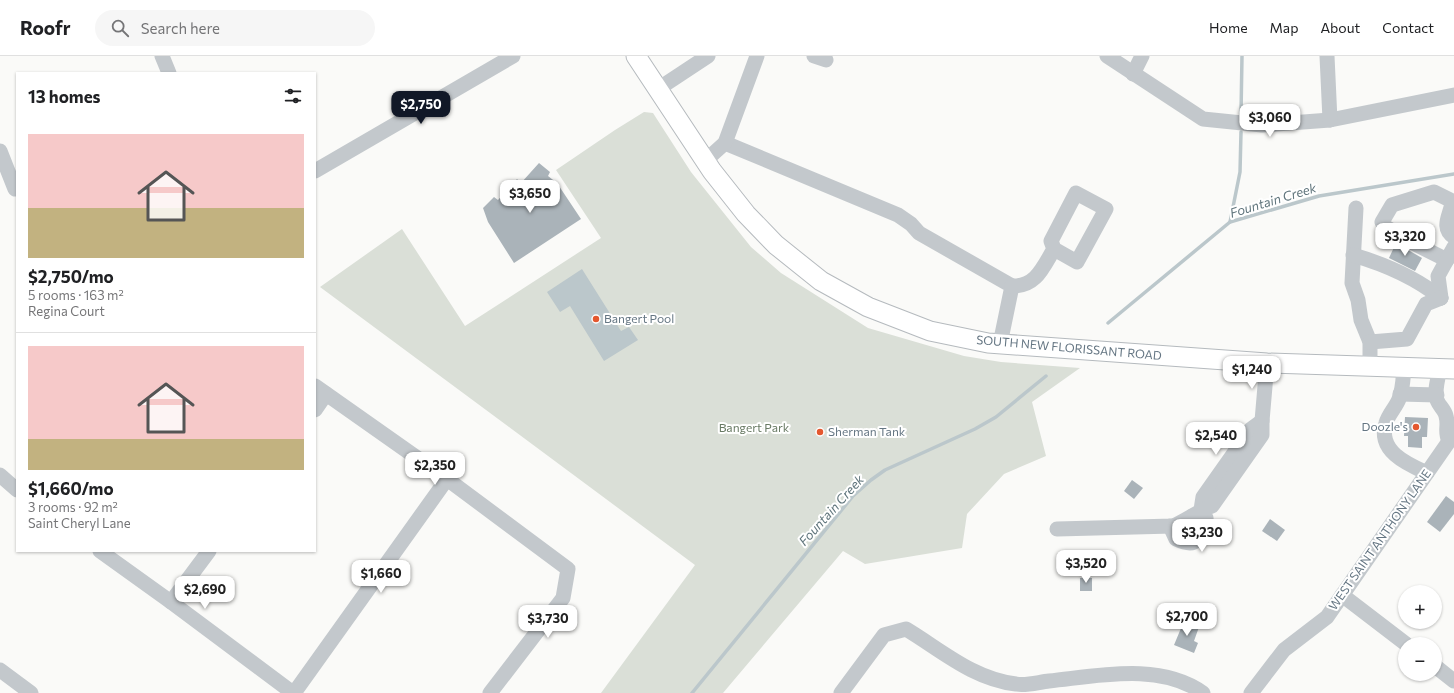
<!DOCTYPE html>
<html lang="en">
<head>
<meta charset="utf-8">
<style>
  :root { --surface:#fff; --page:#f6f6f6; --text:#202124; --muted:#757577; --line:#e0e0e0; --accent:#111827 }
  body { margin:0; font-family:Commissioner,sans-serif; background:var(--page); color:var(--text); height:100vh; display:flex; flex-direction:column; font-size:15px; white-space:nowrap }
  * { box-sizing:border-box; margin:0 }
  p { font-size:13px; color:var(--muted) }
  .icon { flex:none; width:22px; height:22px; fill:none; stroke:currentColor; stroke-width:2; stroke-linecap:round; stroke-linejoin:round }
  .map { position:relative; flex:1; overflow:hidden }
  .details { position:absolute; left:16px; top:16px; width:300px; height:480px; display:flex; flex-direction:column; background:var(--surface); border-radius:0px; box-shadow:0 1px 3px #0004 }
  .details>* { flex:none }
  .buttons { position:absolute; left:1398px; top:529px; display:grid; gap:8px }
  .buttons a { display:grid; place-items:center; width:44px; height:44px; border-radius:50%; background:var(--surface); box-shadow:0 1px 3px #0004; font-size:20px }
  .price { position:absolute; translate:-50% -34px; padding:0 9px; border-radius:8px; background:#fff; color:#222; font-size:13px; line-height:26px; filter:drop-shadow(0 1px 2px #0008) }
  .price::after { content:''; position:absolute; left:50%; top:24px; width:12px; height:9px; margin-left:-6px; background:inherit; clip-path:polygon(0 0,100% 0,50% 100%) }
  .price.on { background:var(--accent); color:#fff }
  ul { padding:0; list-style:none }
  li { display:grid; align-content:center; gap:8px; height:212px; padding:0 12px }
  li+li { border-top:1px solid var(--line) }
  li span { display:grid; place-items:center; height:124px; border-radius:0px; color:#555 }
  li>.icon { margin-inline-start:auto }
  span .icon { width:72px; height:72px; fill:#fffc; stroke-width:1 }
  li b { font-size:17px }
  h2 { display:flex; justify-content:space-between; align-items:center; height:48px; padding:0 12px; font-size:17px }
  header { display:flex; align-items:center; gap:24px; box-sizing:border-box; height:56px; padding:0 20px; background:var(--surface); border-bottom:1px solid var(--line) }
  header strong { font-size:19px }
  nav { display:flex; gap:22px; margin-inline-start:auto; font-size:14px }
  .search { width:280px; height:36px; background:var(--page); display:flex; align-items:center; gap:10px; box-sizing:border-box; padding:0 14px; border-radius:22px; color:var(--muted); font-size:15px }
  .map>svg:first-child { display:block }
  .green { fill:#dadfd7 }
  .water { fill:#bbc7cb }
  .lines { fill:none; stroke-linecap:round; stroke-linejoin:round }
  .stream { stroke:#bbc7cb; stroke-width:3.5 }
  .building { fill:#aab3b9 }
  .major-casing { stroke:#b5babe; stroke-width:21 }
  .minor { stroke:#c3c8cc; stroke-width:15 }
  .major { stroke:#fff; stroke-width:19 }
  .poi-dot { fill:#e4572e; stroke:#fff; stroke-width:1.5 }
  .labels { text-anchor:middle; stroke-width:4; stroke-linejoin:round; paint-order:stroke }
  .poi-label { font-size:12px; fill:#657683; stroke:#fff; text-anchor:start }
  .street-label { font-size:12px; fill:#657683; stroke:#fff }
  .park-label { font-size:12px; fill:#687a64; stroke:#fff }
  .water-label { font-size:13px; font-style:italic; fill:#60757c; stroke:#fff }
</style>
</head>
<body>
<header>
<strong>Roofr</strong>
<div class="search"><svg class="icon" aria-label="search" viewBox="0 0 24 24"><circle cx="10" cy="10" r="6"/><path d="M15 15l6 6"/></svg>Search here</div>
<nav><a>Home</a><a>Map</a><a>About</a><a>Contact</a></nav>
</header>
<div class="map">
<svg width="1454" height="637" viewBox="0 0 1454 637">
  <rect width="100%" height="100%" fill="#fafaf8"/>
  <path class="green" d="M644 56 653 57 691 116 751 191 781 217 868 272 964 300 1001 306 1080 312 1032 346 1046 400 1004 418 967 458 962 492 865 508 843 495 723 637H601L695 509 320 231 402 173 465 270 601 182 556 114 615 74Z"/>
  <path class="water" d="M582 213 621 275 629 271 638 284 604 305 570 250 560 256 547 236Z"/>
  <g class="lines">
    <g class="stream">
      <path d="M1241 58 1242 0"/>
      <path d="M1230 166 1240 116 1241 76"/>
      <path d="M1108 267 1230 166 1319 140 1454 118"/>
      <path d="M692 637 853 440 871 424 885 414 975 373 996 361 1046 320"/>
    </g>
  </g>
  <g class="building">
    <path d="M539 107 550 116 548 120 557 127 581 163 514 207 488 166 483 152 494 141 498 144 517 123 521 127Z"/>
    <path d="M1396 187 1422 202 1415 215 1389 202Z"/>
    <path d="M1405 361 1428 362 1427 381H1422V392L1408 391V380H1404Z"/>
    <path d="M1132 424 1143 432 1134 443 1124 435Z"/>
    <path d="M1446 440 1454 446V458L1440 476 1427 466Z"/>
    <path d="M1270 463 1285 474 1277 485 1262 475Z"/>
    <rect x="1080" y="522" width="12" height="13"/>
    <path d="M1184 565 1199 571 1194 585 1198 587 1194 597 1174 589Z"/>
  </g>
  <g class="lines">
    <g class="major-casing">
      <path id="major" d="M636 0 712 115 746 158 776 189 821 225 868 251 930 275 988 287 1267 307 1454 313"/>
    </g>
    <g class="minor">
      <path d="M162 0 169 17"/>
      <path d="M814 0 826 4"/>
      <path d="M1107 0 1203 63 1262 69 1330 64 1454 39"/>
      <path d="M1327 0 1330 64"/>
      <path d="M1133 18 1142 0"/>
      <path d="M658 33 708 0"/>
      <path d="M725 87 898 159 911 168 919 177 1012 230 1000 288"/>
      <path d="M0 95 15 133"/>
      <path d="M705 105 725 87 757 0"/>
      <path d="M315 115 513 0"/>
      <path d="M1356 152 1352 227 1358 244 1361 264 1370 286V311"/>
      <path d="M1353 199C1384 208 1416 222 1441 242"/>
      <path d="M1447 204 1417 189 1384 170 1382 166 1392 149 1434 136 1452 145C1452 157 1439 171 1454 181"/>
      <path d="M1012 230C1036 231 1043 211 1054 193L1077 206 1106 153 1076 137 1051 185 1054 193"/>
      <path d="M1441 242 1438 220 1454 191"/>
      <path d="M1370 286 1407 283 1426 248 1441 242"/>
      <path d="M1404 312C1403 322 1403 333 1399 343 1396 351 1388 359 1386 367 1377 395 1407 408 1427 417"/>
      <path d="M1440 313C1438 322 1434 335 1437 344 1439 350 1445 354 1446 360 1449 370 1444 375 1449 385"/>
      <path d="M315 330 447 423 568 513 563 542 490 637"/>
      <path d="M1400 338 1437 339"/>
      <path d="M315 354 326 338"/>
      <path d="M0 419 17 434"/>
      <path d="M1170 470 1176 483C1193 491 1196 487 1207 473L1206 462 1201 454 1203 441 1251 373 1262 365"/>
      <path d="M1057 473 1173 470C1187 464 1198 455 1212 450L1262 379V365L1267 307"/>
      <path d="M100 495 171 546 293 637"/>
      <path d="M1342 539 1406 588"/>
      <path d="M171 546 209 495"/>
      <path d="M1435 610 1454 625"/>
      <path d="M0 614 31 637"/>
      <path d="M294 637 447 423"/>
      <path d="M841 637 884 579 906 573C941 594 973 623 1016 628 1026 630 1039 626 1049 625 1098 620 1160 606 1203 637"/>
      <path d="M1251 637 1284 594 1327 561 1454 378"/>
    </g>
    <use href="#major" class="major"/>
  </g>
  <g class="poi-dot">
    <circle cx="596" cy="263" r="4"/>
    <circle cx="1416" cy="371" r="4"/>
    <circle cx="820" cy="376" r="4"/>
  </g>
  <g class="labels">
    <g class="poi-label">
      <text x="604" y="267">Bangert Pool</text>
      <text x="1408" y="375" text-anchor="end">Doozle's</text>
      <text x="828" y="380">Sherman Tank</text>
    </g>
    <g class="street-label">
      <text transform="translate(1069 292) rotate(5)" y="4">SOUTH NEW FLORISSANT ROAD</text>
      <text transform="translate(1380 484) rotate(-55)" y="4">WEST SAINT ANTHONY LANE</text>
    </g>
    <g class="park-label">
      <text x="754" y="376">Bangert Park</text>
    </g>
    <g class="water-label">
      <text transform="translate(1273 144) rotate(-17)" y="5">Fountain Creek</text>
      <text transform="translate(831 454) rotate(-48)" y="5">Fountain Creek</text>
    </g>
  </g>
</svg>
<div class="buttons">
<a>+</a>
<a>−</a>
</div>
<b class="price on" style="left:421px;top:69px">$2,750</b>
<b class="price" style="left:1270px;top:82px">$3,060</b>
<b class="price" style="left:530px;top:158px">$3,650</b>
<b class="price" style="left:1405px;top:201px">$3,320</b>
<b class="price" style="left:1252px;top:334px">$1,240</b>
<b class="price" style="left:1216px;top:400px">$2,540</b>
<b class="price" style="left:435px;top:430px">$2,350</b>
<b class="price" style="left:1202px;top:497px">$3,230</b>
<b class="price" style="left:1086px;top:528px">$3,520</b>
<b class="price" style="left:381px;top:538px">$1,660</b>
<b class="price" style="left:205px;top:554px">$2,690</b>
<b class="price" style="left:1187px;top:581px">$2,700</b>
<b class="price" style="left:548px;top:583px">$3,730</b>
<section class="details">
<h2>13 homes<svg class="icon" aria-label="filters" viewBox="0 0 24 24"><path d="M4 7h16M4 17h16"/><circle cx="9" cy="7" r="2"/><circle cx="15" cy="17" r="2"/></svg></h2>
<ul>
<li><span style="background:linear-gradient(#f6c9c9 60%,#c2b280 0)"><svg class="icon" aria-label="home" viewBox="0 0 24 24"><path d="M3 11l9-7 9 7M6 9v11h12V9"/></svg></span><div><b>$2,750/mo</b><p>5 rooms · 163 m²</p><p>Regina Court</p></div></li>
<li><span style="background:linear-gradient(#f6c9c9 75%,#c2b280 0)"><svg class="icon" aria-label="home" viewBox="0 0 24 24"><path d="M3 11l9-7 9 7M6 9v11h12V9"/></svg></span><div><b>$1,660/mo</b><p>3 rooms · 92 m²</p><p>Saint Cheryl Lane</p></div></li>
</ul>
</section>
</div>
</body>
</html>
